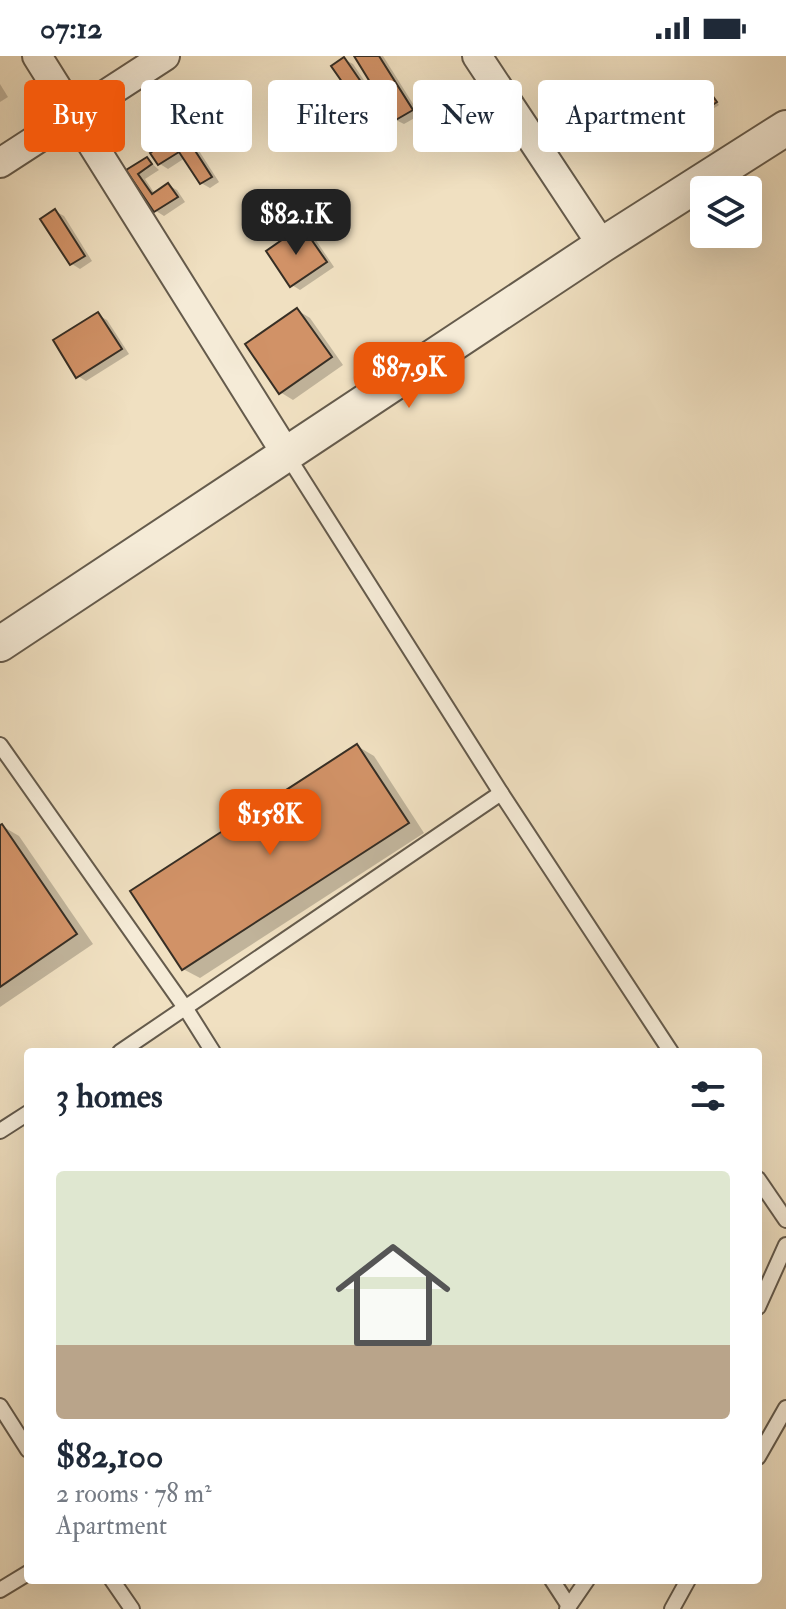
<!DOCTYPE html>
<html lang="en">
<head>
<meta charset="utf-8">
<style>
  :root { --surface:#fff; --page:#f6f6f7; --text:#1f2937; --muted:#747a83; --line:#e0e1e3; --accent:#ea580c }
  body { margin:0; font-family:"IM FELL Double Pica",serif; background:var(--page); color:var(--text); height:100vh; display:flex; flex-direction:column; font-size:30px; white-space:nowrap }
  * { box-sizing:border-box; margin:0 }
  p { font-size:26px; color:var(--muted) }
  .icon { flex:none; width:44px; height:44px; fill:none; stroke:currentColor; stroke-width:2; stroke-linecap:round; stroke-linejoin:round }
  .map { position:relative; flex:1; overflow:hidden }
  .sheet { position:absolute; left:24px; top:992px; width:738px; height:536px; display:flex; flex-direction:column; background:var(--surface); border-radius:8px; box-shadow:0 8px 32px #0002 }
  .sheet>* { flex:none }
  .top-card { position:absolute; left:24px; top:24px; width:738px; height:72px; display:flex; gap:16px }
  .controls { position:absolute; left:690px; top:120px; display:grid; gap:16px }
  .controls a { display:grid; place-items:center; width:72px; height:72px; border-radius:8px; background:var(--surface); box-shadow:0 8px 32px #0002; font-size:40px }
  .price { position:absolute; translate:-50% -68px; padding:0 18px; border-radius:16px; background:var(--accent); color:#fff; font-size:26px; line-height:52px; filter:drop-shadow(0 2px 4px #0008) }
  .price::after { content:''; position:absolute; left:50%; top:48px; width:24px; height:18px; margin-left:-12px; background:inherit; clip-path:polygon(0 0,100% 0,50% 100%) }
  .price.current { background:#222; color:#fff }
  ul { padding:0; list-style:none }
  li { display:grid; align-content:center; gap:16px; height:424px; padding:0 32px }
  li+li { border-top:2px solid var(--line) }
  li span { display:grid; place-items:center; height:248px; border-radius:8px; color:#555 }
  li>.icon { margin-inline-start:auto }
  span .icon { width:144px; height:144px; fill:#fffc; stroke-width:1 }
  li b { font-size:34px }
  h2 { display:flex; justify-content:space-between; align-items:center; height:96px; padding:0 32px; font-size:34px }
  .tag { padding:0 28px; border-radius:8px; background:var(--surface); box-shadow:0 8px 32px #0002; font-size:28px; line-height:72px }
  .tag.current { background:var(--accent); color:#fff }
  .status { display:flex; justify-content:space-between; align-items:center; height:56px; padding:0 40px; background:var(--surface); direction:ltr }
  .status svg { height:22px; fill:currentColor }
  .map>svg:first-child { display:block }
  .shadow { fill:#0003 }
  .building { fill:#d19267; stroke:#372f25; stroke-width:2 }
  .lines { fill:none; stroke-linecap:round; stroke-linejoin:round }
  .service-casing { stroke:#655b4c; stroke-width:18 }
  .minor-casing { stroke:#655b4c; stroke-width:32 }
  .tertiary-casing { stroke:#655b4c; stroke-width:38 }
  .service { stroke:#f5ebd7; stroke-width:14 }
  .minor { stroke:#f5ebd7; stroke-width:28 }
  .tertiary { stroke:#f5ebd7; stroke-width:34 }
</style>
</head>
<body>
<div class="status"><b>07:12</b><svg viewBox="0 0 49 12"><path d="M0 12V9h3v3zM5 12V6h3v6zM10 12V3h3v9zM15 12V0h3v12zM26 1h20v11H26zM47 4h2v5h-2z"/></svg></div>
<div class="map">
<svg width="786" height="1553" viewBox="0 0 786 1553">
  <rect width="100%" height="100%" fill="#f0e0c1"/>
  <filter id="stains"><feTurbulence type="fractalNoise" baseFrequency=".0025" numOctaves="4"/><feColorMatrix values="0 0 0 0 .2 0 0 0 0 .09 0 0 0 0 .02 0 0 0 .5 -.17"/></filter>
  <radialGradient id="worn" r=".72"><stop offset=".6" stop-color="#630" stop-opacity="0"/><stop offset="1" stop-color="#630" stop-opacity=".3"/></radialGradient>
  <g class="shadow">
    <path d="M356 0H383L420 59 404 68 396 64Z"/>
    <path d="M344 3 353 8 397 73 387 80 378 75Z"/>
    <path d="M0 28 8 41 0 46Z"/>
    <path d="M707 34 719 49 708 56 704 54Z"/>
    <path d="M183 79 192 84 219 126 210 132 201 127 185 102 168 113 160 108 153 97Z"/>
    <path d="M147 103 159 114 145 123 155 138 168 129 177 134 185 146 164 160 156 155 129 115Z"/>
    <path d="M55 155 64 160 92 205 80 213 72 208 43 163Z"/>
    <path d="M302 172 311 177 334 211 300 234 292 229Z"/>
    <path d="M297 254 310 262 343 309 293 344 280 336Z"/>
    <path d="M98 259 107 264 129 298 86 325 78 320Z"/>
    <path d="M357 690 374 700 424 777 200 922 183 913Z"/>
    <path d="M2 770 19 780 93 888 0 951V772Z"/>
  </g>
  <g class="building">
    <path d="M354 0H379L413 54 394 65Z"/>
    <path d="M344 1 390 68 377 76 331 10Z"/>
    <path d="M707 32 717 46 703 55 694 40Z"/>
    <path d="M183 76 212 121 200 128 179 96 158 109 150 97Z"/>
    <path d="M147 101 152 108 138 118 152 138 168 127 178 141 154 156 126 114Z"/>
    <path d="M55 153 85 200 70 209 40 163Z"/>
    <path d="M302 170 327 206 290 231 266 195Z"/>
    <path d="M297 252 332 301 279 338 245 288Z"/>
    <path d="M98 256 122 293 76 322 53 284Z"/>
    <path d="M357 688 409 767 182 914 130 835Z"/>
    <path d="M2 768 77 878 0 931V769Z"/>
  </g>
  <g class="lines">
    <g class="service-casing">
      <g id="service">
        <path d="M287 399 501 737 671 996"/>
        <path d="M0 689 186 953 213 996"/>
        <path d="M120 996 501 737"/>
        <path d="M0 1075 28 1057"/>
        <path d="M758 1123 786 1164"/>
        <path d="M758 1251 786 1189"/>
        <path d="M0 1350 28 1394"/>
        <path d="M758 1401 786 1352"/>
        <path d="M112 1524 132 1553"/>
        <path d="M552 1524 569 1550"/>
        <path d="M0 1534 28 1517"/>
        <path d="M567 1553 587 1524"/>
        <path d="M672 1553 688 1524"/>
      </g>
    </g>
    <g class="minor-casing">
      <g id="minor">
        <path d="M37 0 287 399"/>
        <path d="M477 0 602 189"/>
        <path d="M0 107 165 0"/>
      </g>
    </g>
    <g class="tertiary-casing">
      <path id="tertiary" d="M0 588 602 189 786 72"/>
    </g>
    <use href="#service" class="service"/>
    <use href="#minor" class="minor"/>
    <use href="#tertiary" class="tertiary"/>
  </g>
  <rect width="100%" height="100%" filter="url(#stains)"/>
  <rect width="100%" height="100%" fill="url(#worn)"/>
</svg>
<div class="controls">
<a><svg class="icon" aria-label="layers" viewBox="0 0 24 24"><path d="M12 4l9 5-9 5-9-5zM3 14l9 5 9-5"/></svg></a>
</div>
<b class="price current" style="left:296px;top:201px">$82.1K</b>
<b class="price" style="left:409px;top:354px">$87.9K</b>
<b class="price" style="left:270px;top:801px">$158K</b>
<div class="top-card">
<a class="tag current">Buy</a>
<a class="tag">Rent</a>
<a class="tag">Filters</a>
<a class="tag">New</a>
<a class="tag">Apartment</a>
</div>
<section class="sheet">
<h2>3 homes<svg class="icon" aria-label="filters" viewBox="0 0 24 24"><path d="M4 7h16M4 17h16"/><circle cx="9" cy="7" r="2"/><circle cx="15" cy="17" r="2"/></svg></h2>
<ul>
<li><span style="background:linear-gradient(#dfe7d0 70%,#b9a48a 0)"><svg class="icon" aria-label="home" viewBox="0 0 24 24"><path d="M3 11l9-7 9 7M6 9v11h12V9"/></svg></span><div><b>$82,100</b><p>2 rooms · 78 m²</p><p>Apartment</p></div></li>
</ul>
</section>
</div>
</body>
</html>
